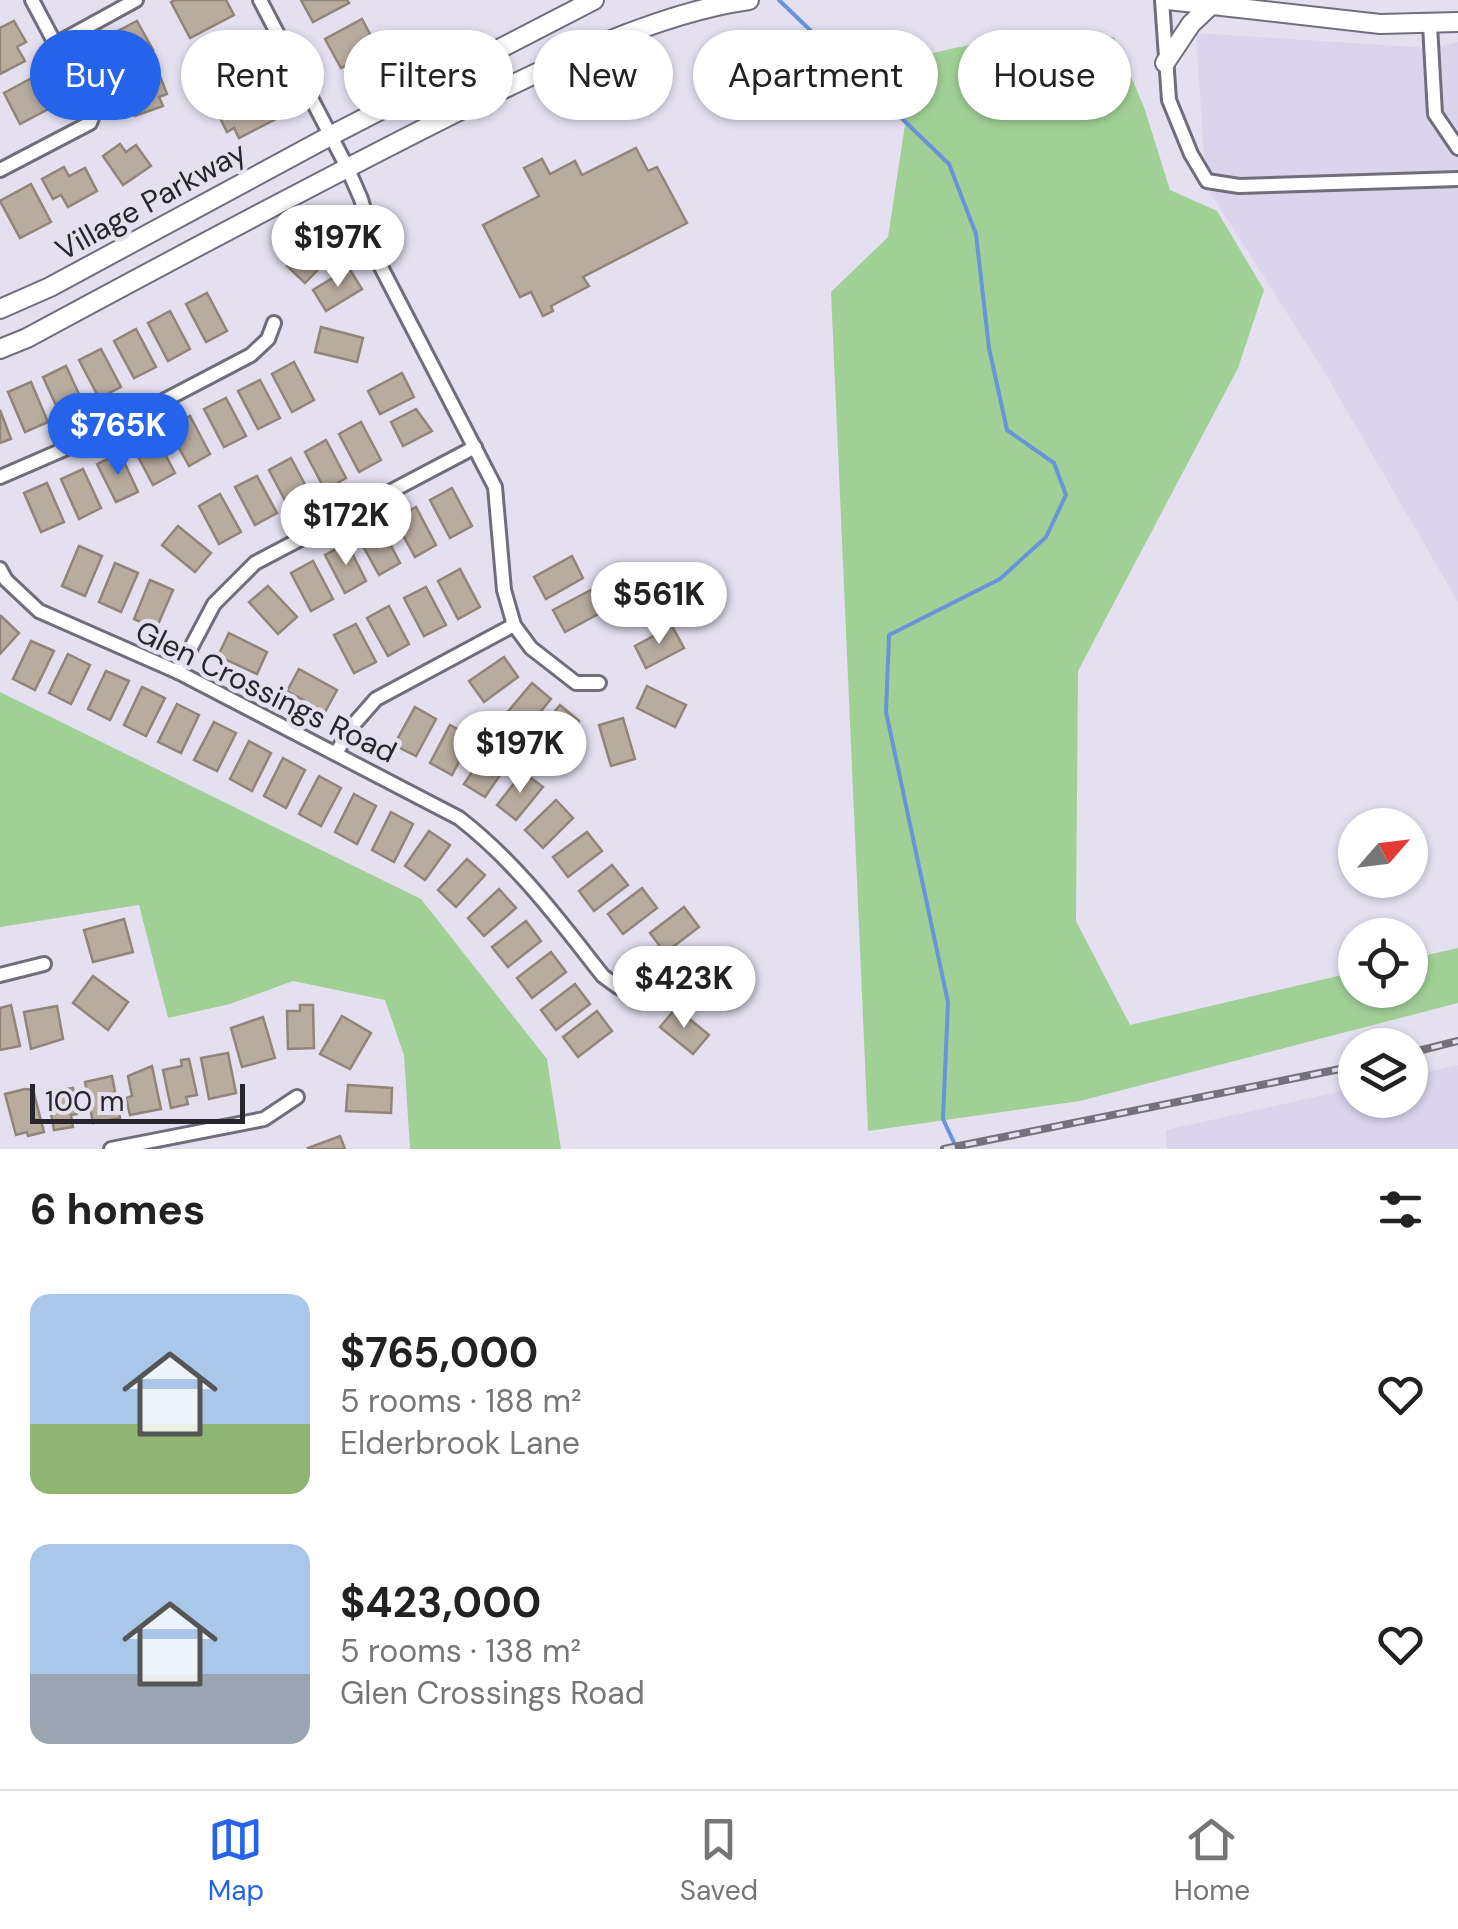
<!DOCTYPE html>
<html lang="en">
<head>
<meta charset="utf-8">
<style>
  :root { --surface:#fff; --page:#f6f6f6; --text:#222; --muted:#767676; --line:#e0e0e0; --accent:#2563eb }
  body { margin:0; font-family:"DM Sans",sans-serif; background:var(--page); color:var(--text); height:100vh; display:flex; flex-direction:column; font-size:38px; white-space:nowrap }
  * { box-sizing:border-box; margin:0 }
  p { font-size:32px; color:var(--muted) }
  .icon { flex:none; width:55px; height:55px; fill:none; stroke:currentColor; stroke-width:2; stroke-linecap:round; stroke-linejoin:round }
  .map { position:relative; height:1149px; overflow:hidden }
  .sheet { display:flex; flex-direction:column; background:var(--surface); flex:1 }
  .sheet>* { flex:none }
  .banner { position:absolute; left:30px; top:30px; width:1400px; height:90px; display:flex; gap:20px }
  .needle { width:65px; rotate:62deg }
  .buttons { position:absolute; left:1338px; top:808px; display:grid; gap:20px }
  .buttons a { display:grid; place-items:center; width:90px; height:90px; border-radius:50%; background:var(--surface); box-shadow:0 2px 8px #0004; font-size:50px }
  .scale { position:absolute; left:30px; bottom:25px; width:215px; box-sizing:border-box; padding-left:10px; border:5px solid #27262c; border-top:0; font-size:28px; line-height:35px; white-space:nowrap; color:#27262c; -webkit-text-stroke:8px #e4e0f0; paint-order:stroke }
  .price { position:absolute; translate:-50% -85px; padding:0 22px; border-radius:35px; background:#fff; color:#222; font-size:32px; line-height:65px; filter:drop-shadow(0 2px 5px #0008) }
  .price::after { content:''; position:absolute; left:50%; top:60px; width:30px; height:22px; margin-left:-15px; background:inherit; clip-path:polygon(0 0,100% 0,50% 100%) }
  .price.selected { background:var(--accent); color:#fff }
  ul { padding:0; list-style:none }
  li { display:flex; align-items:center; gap:30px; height:250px; padding:0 30px }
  li span { display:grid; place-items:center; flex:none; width:280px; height:200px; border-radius:20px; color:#555 }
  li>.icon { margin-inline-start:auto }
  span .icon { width:120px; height:120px; fill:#fffc; stroke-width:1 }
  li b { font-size:42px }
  h2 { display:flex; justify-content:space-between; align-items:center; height:120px; padding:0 30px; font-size:42px }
  .tag { padding:0 35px; border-radius:45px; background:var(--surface); box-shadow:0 2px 8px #0004; font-size:35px; line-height:90px }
  .tag.selected { background:var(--accent); color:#fff }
  .menu { display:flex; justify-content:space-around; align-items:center; height:140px; border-top:2px solid var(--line); background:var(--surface); font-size:28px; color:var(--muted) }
  .menu a { display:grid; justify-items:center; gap:5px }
  .menu .selected { color:var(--accent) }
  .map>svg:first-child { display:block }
  .built { fill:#dad4ec }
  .green { fill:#a1d097 }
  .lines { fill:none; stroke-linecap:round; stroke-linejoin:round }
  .stream { stroke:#6894da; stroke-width:4 }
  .building { fill:#b8ac9f; stroke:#908578; stroke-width:2.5 }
  .minor-casing { stroke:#716d7b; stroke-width:18 }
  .secondary-casing { stroke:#716d7b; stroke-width:22 }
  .minor { stroke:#fff; stroke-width:12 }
  .secondary { stroke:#fff; stroke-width:18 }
  .rail-casing { stroke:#74717c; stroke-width:8 }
  .rail { stroke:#e4e0f0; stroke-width:4; stroke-dasharray:11; stroke-linecap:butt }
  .labels { text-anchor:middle; stroke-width:9; stroke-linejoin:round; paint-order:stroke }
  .street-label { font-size:30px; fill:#27262c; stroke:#e4e0f0 }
</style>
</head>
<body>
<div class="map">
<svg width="1458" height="1149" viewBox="0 0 1458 1149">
  <rect width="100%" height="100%" fill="#e4e0f0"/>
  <g class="built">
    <path d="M1196 33 1429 48 1458 42V602L1322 368 1206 186Z"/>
    <path d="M1458 1065V1149H1167L1166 1130 1355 1088V1100H1410V1076Z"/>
  </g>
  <g class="green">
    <path d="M1114 37 1144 107 1170 190 1217 211 1264 290 1238 368 1078 671 1076 921 1130 1025 1355 972V990H1410V959L1458 948V1003L1080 1101 868 1131 831 292 888 237 915 59C980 37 1045 37 1114 37Z"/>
    <path d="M0 692 421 899 547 1059 561 1149H410L404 1055 385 1000 293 981 230 1004 168 1018 139 905 0 927Z"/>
  </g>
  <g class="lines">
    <path class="stream" d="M779 0 949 164 976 234 989 348 1007 430 1054 463 1066 495 1046 537 1000 579 889 635 886 712 948 1002 943 1119 957 1149"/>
  </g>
  <g class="building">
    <path d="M175 0H226L234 15 190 38 171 2Z"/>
    <path d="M301 0H347L349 3 313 22Z"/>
    <path d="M362 19 378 49 341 68 325 39Z"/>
    <path d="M14 21 26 42 17 47 25 61 0 74V28Z"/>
    <path d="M137 21 153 50 111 73 95 43Z"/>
    <path d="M237 36 253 65 215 86 199 57Z"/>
    <path d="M158 71 167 94 159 97 163 106 135 116 123 85Z"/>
    <path d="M41 73 58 104 20 124 4 93Z"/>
    <path d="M257 78 278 118 239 138 234 128 227 132 219 116 228 111 222 99Z"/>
    <path d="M120 144 126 152 136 145 151 166 123 185 103 156Z"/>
    <path d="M636 148 648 171 657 167 687 223 583 277 589 286 551 306 553 311 543 316 531 292 520 297 483 225 539 196 524 168 542 159 550 174 575 161 582 175Z"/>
    <path d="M64 167 69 176 85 168 97 191 68 207 61 195 53 199 42 179Z"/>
    <path d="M31 184 51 222 20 238 0 201Z"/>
    <path d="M317 235 335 252 305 283 287 266Z"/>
    <path d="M349 268 362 289 326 311 313 290Z"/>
    <path d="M207 293 227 331 206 342 186 304Z"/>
    <path d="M170 311 190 349 168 361 148 323Z"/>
    <path d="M321 327 363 338 357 362 315 352Z"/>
    <path d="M136 329 156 367 134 378 114 341Z"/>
    <path d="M101 349 121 387 99 398 79 360Z"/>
    <path d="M294 362 314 400 292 412 272 374Z"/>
    <path d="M66 366 84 405 61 416 43 377Z"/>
    <path d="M402 373 414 397 380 414 368 391Z"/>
    <path d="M260 380 280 418 258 429 238 391Z"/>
    <path d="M31 382 48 422 25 432 8 392Z"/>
    <path d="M226 398 246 436 224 447 204 409Z"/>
    <path d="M416 409 432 431 403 446 391 422Z"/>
    <path d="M0 410 11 439 0 443Z"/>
    <path d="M190 416 210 454 189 466 168 428Z"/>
    <path d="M361 422 381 460 359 472 339 434Z"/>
    <path d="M155 435 175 473 153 485 133 447Z"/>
    <path d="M326 440 346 478 325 490 305 452Z"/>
    <path d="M120 453 138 492 116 502 97 464Z"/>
    <path d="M291 458 311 496 289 508 269 470Z"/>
    <path d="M83 469 101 508 79 519 61 479Z"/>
    <path d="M257 476 277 513 255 525 235 487Z"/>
    <path d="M47 483 64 522 41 532 24 493Z"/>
    <path d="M452 488 472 526 450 538 430 500Z"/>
    <path d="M220 494 241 532 219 544 199 506Z"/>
    <path d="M416 507 436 545 415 557 394 519Z"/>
    <path d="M380 525 400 563 379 575 358 537Z"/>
    <path d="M178 526 211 553 195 572 162 545Z"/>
    <path d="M347 543 366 581 345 593 325 555Z"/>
    <path d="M79 546 102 556 85 596 62 586Z"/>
    <path d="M572 556 583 578 546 599 534 577Z"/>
    <path d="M313 561 333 599 311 611 291 573Z"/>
    <path d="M115 563 138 573 121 612 99 602Z"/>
    <path d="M460 569 480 607 458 619 438 581Z"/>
    <path d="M150 580 173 590 156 629 134 619Z"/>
    <path d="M268 586 297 617 278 634 249 602Z"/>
    <path d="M426 587 446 625 424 636 404 598Z"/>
    <path d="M591 590 602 612 565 632 553 610Z"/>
    <path d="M389 606 409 644 388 656 367 618Z"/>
    <path d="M1 616 19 633 0 654V617Z"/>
    <path d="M356 624 376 662 354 673 334 635Z"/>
    <path d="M672 626 684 648 646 668 635 646Z"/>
    <path d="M229 633 267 652 257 674 218 656Z"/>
    <path d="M31 641 54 651 35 690 13 679Z"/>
    <path d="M68 654 90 665 71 704 49 693Z"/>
    <path d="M504 657 518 677 484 702 469 681Z"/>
    <path d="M299 669 337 690 325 712 287 691Z"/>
    <path d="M106 671 129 681 110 720 88 709Z"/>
    <path d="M532 683 551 699 524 732 505 715Z"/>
    <path d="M647 686 686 705 675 727 637 708Z"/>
    <path d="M142 687 165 698 146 736 124 725Z"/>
    <path d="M177 704 199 715 181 753 158 742Z"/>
    <path d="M560 705 579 721 552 754 533 738Z"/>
    <path d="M415 707 436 719 416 756 394 745Z"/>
    <path d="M623 718 635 759 611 766 599 725Z"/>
    <path d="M214 722 236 733 217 771 194 760Z"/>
    <path d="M450 725 472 737 452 775 430 763Z"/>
    <path d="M249 741 271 753 252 791 230 779Z"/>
    <path d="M488 748 509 762 485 797 464 784Z"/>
    <path d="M283 758 305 770 286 808 264 796Z"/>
    <path d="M523 772 543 787 516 820 497 805Z"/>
    <path d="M319 776 341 788 321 826 299 814Z"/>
    <path d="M354 794 376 806 357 844 335 832Z"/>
    <path d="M556 800 573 818 543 848 525 830Z"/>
    <path d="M391 812 413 824 394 862 372 850Z"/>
    <path d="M429 831 450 845 425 880 405 866Z"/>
    <path d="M587 832 602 851 568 877 553 857Z"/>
    <path d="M467 859 485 875 456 907 438 890Z"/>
    <path d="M612 865 628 885 594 911 579 891Z"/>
    <path d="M642 888 657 908 623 934 608 914Z"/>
    <path d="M499 889 516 908 484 936 468 918Z"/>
    <path d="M684 907 699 927 665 953 650 933Z"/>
    <path d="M124 919 133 952 93 962 84 930Z"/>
    <path d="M526 921 541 941 508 967 492 947Z"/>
    <path d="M551 952 566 972 532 998 517 978Z"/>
    <path d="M719 954 724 978 683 988 677 964Z"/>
    <path d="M93 976 128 1002 108 1030 73 1003Z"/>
    <path d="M575 984 590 1004 556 1030 541 1010Z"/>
    <path d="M11 1005 20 1046 0 1050V1008Z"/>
    <path d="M300 1005H313L314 1048 288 1049 287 1011H300Z"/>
    <path d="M57 1006 63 1039 31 1049 24 1012Z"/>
    <path d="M676 1008 709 1035 693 1054 660 1027Z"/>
    <path d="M597 1011 612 1031 578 1057 563 1037Z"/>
    <path d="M342 1016 371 1033 350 1069 320 1054Z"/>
    <path d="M263 1017 275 1058 242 1067 231 1028Z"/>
    <path d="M228 1053 236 1093 209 1099 201 1058Z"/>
    <path d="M189 1059 197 1095 186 1097 188 1104 171 1108 163 1070 182 1066 181 1060Z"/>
    <path d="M152 1066 161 1109 130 1115 126 1098 132 1096 128 1076Z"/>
    <path d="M112 1076 120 1118 93 1123 85 1082Z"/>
    <path d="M348 1085 392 1088 391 1113 346 1111Z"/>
    <path d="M73 1088 77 1114 71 1115 73 1127 54 1130 47 1092Z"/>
    <path d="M25 1089 33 1090 44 1132 28 1136 27 1132 16 1135 5 1094Z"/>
    <path d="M340 1136 345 1149H309L308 1148Z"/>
  </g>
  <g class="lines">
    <g class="minor-casing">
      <g id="minor">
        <path d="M260 0 347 167 361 199 380 265 495 487 504 590 514 625 531 648 576 683H599"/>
        <path d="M1162 0 1169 100 1191 154 1207 181 1239 186 1458 179"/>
        <path d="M1430 25 1435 114 1458 148"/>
        <path d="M56 44 136 0"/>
        <path d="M0 170 90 123 93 115 32 0"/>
        <path d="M0 477 104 432 251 355 268 339 274 323"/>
        <path d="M0 569 6 580 39 611 178 672 459 818C517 863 558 919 603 976L618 987 632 991"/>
        <path d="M178 672 214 604 255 563 475 447"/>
        <path d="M336 753 354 724 376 699 514 625"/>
        <path d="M0 975 44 964"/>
        <path d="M111 1149 264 1119 297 1097"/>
      </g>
    </g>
    <g class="secondary-casing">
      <g id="secondary">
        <path d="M1168 0 1380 24 1458 22"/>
        <path d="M1165 63 1191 24 1211 5"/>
        <path d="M0 309 50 287 330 136 594 0"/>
        <path d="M0 349 27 338C166 263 304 189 445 118 535 73 649 14 749 0"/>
      </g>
    </g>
    <use href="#minor" class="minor"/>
    <use href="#secondary" class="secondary"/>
    <g class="rail-casing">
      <g id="rail">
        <path d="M1410 1053 1458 1041"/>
        <path d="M944 1149 1355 1066"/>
      </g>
    </g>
    <use href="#rail" class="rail"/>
  </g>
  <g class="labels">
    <g class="street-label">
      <text transform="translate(151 201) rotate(-29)" y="10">Village Parkway</text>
      <text transform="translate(266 692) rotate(26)" y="10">Glen Crossings Road</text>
    </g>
  </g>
</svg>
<div class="buttons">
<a><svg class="needle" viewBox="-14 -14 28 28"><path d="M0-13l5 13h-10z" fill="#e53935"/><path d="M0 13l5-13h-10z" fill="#767676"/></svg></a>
<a><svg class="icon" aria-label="locate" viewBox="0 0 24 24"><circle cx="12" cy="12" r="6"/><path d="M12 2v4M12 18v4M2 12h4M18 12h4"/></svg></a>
<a><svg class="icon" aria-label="layers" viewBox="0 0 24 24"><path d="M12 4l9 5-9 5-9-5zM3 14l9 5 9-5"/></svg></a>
</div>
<div class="scale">100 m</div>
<b class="price" style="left:338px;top:290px">$197K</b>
<b class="price selected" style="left:118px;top:478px">$765K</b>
<b class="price" style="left:346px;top:568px">$172K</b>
<b class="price" style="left:659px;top:647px">$561K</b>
<b class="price" style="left:520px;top:796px">$197K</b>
<b class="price" style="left:684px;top:1031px">$423K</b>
<div class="banner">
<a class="tag selected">Buy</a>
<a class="tag">Rent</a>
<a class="tag">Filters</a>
<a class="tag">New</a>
<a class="tag">Apartment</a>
<a class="tag">House</a>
</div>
</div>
<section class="sheet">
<h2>6 homes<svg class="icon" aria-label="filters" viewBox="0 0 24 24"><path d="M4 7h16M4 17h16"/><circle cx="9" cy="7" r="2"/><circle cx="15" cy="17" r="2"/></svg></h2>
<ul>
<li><span style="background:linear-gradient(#a9c7e8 65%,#8fb573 0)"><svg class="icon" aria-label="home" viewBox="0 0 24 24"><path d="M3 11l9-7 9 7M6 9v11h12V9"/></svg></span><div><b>$765,000</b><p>5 rooms · 188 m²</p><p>Elderbrook Lane</p></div><svg class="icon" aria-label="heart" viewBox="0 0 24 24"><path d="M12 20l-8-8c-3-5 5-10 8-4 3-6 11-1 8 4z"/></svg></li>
<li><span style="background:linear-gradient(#a9c7e8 65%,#9aa5b1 0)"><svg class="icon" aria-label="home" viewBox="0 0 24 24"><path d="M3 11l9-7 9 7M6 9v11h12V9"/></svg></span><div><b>$423,000</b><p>5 rooms · 138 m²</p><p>Glen Crossings Road</p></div><svg class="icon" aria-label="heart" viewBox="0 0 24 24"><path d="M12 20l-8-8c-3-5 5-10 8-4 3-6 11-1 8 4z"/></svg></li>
</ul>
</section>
<nav class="menu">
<a class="selected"><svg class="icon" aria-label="map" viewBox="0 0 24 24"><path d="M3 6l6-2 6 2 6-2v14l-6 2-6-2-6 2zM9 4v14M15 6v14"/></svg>Map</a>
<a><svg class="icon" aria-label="saved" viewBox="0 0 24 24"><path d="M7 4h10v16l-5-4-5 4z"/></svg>Saved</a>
<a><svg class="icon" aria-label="home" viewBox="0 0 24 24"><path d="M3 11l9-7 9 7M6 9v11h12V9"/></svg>Home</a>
</nav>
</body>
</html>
